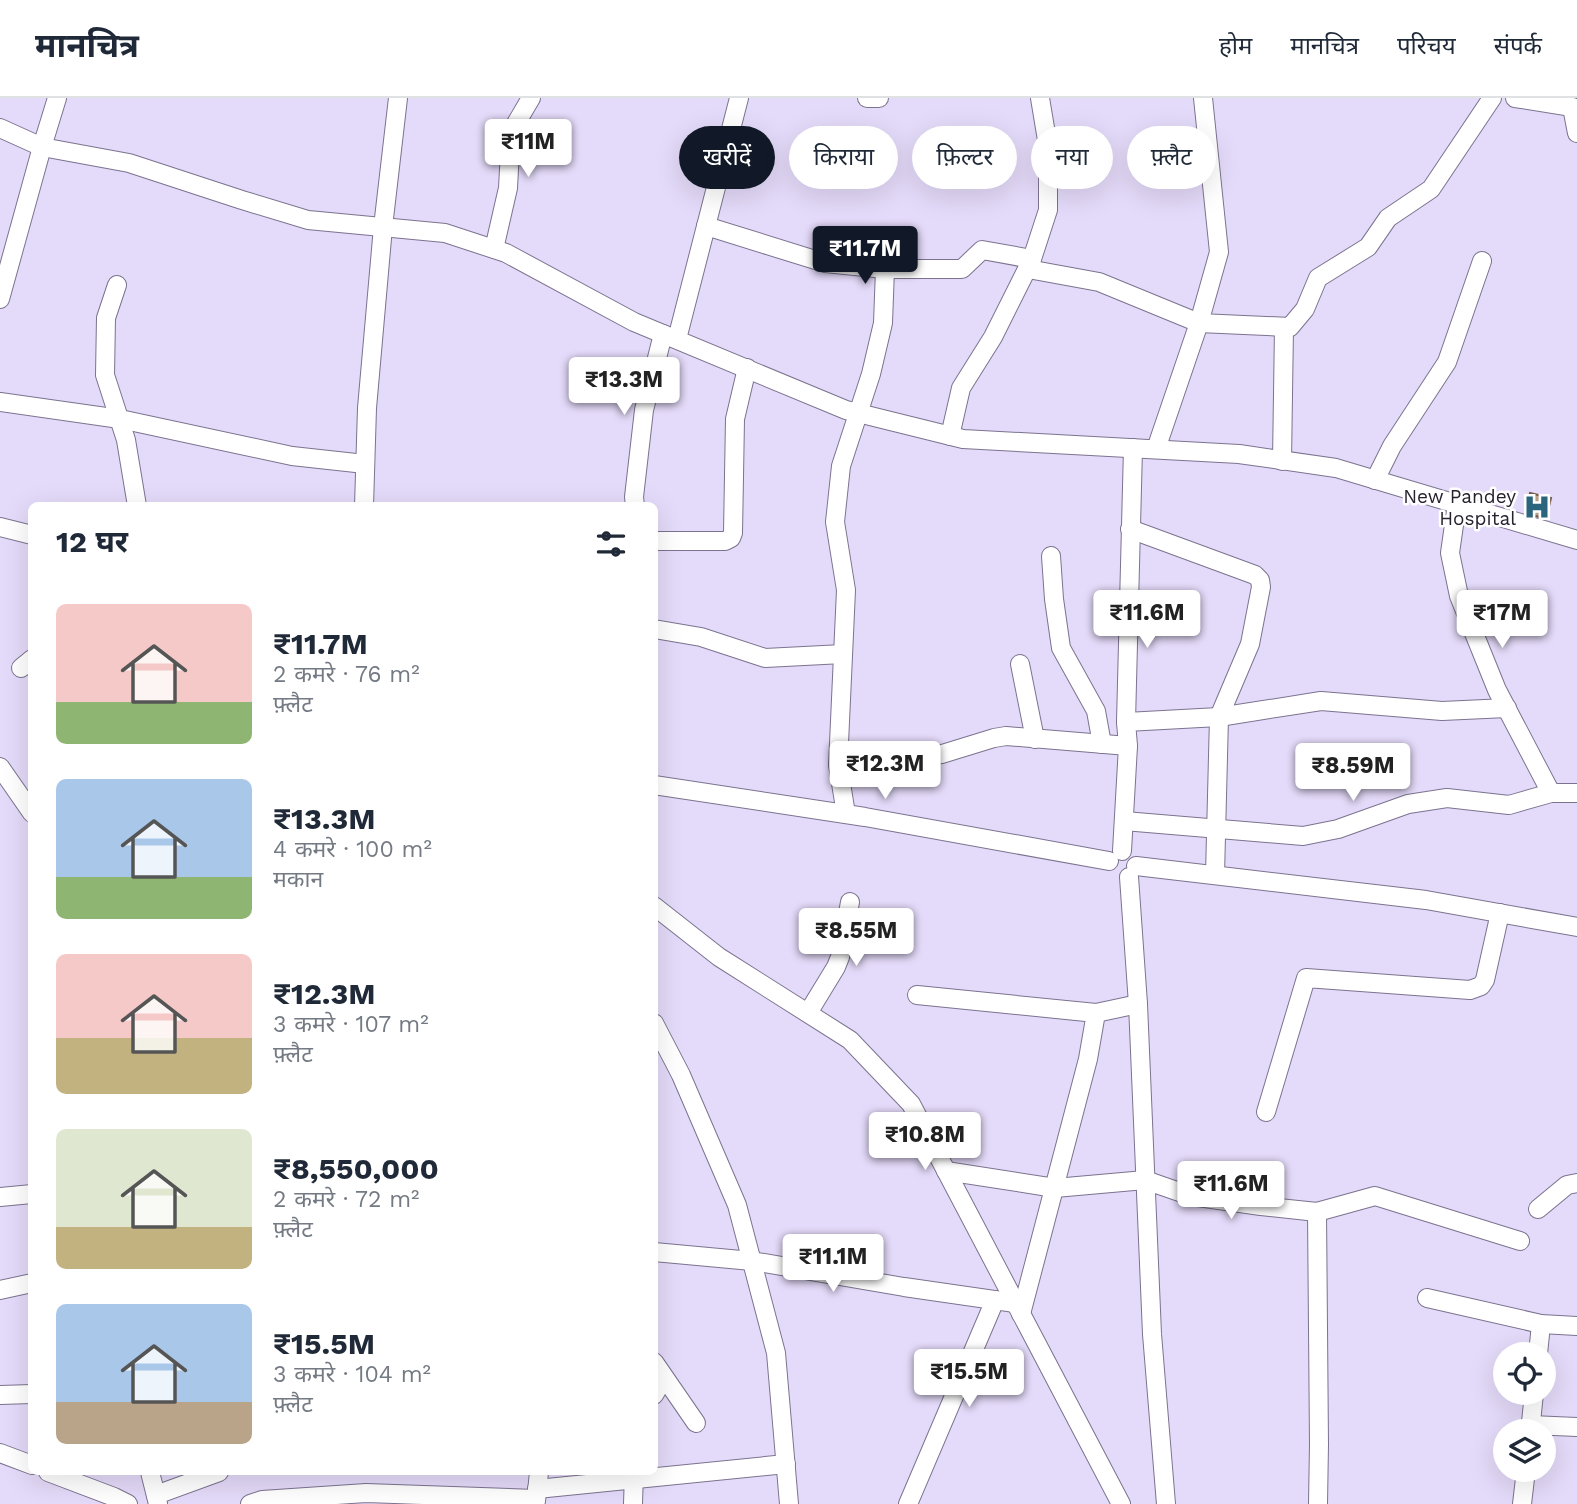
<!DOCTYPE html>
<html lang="hi">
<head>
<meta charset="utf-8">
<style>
  :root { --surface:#fff; --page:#f2f2f3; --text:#1f2937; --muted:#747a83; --line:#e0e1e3; --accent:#111827 }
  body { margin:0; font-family:"Work Sans","Noto Sans Devanagari",sans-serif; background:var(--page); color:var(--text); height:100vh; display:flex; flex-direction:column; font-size:26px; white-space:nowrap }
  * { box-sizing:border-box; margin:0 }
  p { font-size:23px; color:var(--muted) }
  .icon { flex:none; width:38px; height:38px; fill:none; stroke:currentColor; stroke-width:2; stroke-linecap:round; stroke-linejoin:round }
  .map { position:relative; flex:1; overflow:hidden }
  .drawer { position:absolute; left:28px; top:404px; width:630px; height:973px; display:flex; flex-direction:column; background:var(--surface); border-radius:10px; box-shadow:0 7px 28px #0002 }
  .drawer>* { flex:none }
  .banner { position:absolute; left:679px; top:28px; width:665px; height:63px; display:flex; gap:14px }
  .fabs { position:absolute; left:1493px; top:1244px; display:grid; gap:14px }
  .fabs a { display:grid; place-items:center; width:63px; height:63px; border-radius:50%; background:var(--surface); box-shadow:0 7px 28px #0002; font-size:35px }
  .price { position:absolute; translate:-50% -60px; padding:0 16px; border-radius:7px; background:#fff; color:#222; font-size:23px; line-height:46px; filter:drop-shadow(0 2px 4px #0008) }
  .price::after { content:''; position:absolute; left:50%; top:42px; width:21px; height:16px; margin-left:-10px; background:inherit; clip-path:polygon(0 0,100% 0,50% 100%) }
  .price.active { background:var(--accent); color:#fff }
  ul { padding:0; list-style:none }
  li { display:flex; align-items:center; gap:21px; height:175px; padding:0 28px }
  li span { display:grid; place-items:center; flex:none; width:196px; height:140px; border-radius:10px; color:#555 }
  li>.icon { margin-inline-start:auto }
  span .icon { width:84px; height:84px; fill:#fffc; stroke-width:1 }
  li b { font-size:30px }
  h2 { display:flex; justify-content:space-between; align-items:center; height:84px; padding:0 28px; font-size:30px }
  .tag { padding:0 24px; border-radius:32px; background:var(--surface); box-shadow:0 7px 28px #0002; font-size:24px; line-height:63px }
  .tag.active { background:var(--accent); color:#fff }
  header { display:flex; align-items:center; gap:42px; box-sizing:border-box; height:98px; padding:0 35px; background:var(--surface); border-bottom:2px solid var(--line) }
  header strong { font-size:33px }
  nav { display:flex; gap:38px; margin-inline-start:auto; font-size:24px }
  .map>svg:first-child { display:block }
  .building { fill:#b99e89; stroke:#725a47; stroke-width:2 }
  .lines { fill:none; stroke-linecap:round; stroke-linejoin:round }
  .minor-casing { stroke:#7c738f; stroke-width:20 }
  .minor { stroke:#fff; stroke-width:18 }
  .labels { text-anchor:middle; stroke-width:5; stroke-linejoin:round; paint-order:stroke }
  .poi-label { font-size:19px; fill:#26222e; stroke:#fff; text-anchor:end }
</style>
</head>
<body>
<header>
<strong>मानचित्र</strong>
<nav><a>होम</a><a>मानचित्र</a><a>परिचय</a><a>संपर्क</a></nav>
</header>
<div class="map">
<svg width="1577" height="1406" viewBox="0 0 1577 1406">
  <rect width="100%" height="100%" fill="#e4daf9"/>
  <path class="building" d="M1530 395 1551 400 1546 421 1525 415Z"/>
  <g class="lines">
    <g class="minor-casing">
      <g id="minor">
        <path d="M867 0H879"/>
        <path d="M1515 0 1572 9 1577 35"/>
        <path d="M0 30 42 49 129 65 242 102 308 122 445 135 506 155 634 224 846 312 963 341 1239 356 1336 370 1577 442"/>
        <path d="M706 128 825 165 885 171H962L982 152 1032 161"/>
        <path d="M494 151 508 90 511 34 531 0"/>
        <path d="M1028 171 1099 184 1199 225 1290 229 1305 211 1318 180 1368 149 1388 120 1431 91 1492 0"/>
        <path d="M117 187 106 220 105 277 126 342 137 408"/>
        <path d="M0 201 42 49 57 0"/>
        <path d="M677 241 739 0"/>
        <path d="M0 304 120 321 292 358 365 366"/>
        <path d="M950 338 961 290 993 239 1032 161 1048 112V48L1040 0"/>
        <path d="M1156 351 1199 225 1219 154 1203 0"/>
        <path d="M1282 363 1284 229"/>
        <path d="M1375 382 1392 348 1447 264 1482 163"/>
        <path d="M1457 406 1450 455 1459 498 1497 592 1551 695"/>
        <path d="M364 408 367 310 383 129 398 0"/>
        <path d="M635 408 634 399 644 312 663 236"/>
        <path d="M0 429 32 437"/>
        <path d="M1130 431 1255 477 1260 482 1261 489 1250 546 1219 619 1215 777"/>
        <path d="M654 443H725L731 440 733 435 735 321 747 270"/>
        <path d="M1051 458 1054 501 1061 550 1096 613 1102 646"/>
        <path d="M654 531 701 539 765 560 843 556"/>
        <path d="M1020 566 1035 641"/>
        <path d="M21 570 32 561"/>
        <path d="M1126 624 1219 619 1321 603 1442 613 1507 610"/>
        <path d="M838 667 942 656 994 640 1006 638 1128 648"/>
        <path d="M0 669 32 715"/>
        <path d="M654 687 865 719 1109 763"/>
        <path d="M846 716 838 667 846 492 835 424 841 368 871 276 883 225 885 171"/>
        <path d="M1124 723 1303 738 1338 731 1408 706 1447 700 1509 707 1551 695H1577"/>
        <path d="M1122 753 1128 648 1126 624 1133 350"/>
        <path d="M1136 768 1426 802 1577 829"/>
        <path d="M1129 779 1138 906 1152 1236 1166 1406"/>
        <path d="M654 808 719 859 850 942 911 1006 1121 1406"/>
        <path d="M917 897 1096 915"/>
        <path d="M808 915 836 869 840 859 850 804"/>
        <path d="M654 925 681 977 737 1107 776 1255 789 1406"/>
        <path d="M1266 1014 1306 880 1470 892 1481 888 1485 882 1500 815"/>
        <path d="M946 1073 1055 1090 1145 1082 1191 1098 1261 1108 1317 1114 1375 1098 1520 1143"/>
        <path d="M0 1099 32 1096"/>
        <path d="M1538 1111 1567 1087 1577 1085"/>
        <path d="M1317 1114 1319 1346 1318 1406"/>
        <path d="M654 1154 752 1163 904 1189 1015 1205"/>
        <path d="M0 1192 32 1185"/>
        <path d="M1427 1200 1541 1226 1577 1228"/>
        <path d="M1021 1216 1088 961 1096 915 1138 906"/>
        <path d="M1538 1256 1541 1226"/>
        <path d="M654 1264 696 1325"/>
        <path d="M0 1297 32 1296"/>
        <path d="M654 1297 664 1280"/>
        <path d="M1531 1327 1577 1329"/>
        <path d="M1530 1334 1534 1295"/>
        <path d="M0 1355 32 1367"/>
        <path d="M48 1374 114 1399 128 1406"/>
        <path d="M150 1374 158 1406"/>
        <path d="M537 1391 786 1366"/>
        <path d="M156 1397 219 1374"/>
        <path d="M536 1403 539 1374"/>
        <path d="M250 1406 262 1402 366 1395 536 1401"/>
        <path d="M633 1406 634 1374"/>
        <path d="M908 1406 995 1202"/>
        <path d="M1522 1406 1526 1372"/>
      </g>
    </g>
    <use href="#minor" class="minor"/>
  </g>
  <defs>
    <g id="hospital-bare" transform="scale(2.1)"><path d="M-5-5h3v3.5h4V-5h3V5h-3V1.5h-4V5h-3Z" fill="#2a657d" stroke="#fff" stroke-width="2.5" paint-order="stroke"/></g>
  </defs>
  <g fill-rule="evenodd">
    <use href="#hospital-bare" x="1537" y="409"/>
  </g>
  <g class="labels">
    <g class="poi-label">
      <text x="1516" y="405">New Pandey<tspan x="1516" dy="22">Hospital</tspan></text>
    </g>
  </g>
</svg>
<div class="fabs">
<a><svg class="icon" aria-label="locate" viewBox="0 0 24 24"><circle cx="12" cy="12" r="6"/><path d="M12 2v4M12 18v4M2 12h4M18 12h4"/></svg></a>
<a><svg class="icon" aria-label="layers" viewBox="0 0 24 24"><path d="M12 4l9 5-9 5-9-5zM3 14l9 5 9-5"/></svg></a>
</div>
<b class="price" style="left:528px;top:81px">₹11M</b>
<b class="price active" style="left:865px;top:188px">₹11.7M</b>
<b class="price" style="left:624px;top:319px">₹13.3M</b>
<b class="price" style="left:1147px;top:552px">₹11.6M</b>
<b class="price" style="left:1502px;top:552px">₹17M</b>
<b class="price" style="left:885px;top:703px">₹12.3M</b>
<b class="price" style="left:1353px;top:705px">₹8.59M</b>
<b class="price" style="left:856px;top:870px">₹8.55M</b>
<b class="price" style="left:925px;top:1074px">₹10.8M</b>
<b class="price" style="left:1231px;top:1123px">₹11.6M</b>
<b class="price" style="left:833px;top:1196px">₹11.1M</b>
<b class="price" style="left:969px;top:1311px">₹15.5M</b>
<div class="banner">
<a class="tag active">खरीदें</a>
<a class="tag">किराया</a>
<a class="tag">फ़िल्टर</a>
<a class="tag">नया</a>
<a class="tag">फ़्लैट</a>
</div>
<section class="drawer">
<h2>12 घर<svg class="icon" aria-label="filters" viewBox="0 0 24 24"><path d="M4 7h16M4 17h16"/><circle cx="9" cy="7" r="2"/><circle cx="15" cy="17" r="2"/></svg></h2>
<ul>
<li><span style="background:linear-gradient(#f6c9c9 70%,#8fb573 0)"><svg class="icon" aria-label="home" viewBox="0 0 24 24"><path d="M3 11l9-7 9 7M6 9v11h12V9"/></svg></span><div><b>₹11.7M</b><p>2 कमरे · 76 m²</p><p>फ़्लैट</p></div></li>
<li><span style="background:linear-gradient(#a9c7e8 70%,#8fb573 0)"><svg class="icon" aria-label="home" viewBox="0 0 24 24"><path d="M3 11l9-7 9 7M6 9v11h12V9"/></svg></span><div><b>₹13.3M</b><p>4 कमरे · 100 m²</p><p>मकान</p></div></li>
<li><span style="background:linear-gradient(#f6c9c9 60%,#c2b280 0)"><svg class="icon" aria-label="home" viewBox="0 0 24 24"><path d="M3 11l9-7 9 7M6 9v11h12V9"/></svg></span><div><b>₹12.3M</b><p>3 कमरे · 107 m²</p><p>फ़्लैट</p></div></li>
<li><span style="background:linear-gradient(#dfe7d0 70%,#c2b280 0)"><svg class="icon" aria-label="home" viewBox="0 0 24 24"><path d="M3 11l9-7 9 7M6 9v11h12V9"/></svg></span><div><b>₹8,550,000</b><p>2 कमरे · 72 m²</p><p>फ़्लैट</p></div></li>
<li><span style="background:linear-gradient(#a9c7e8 70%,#b9a48a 0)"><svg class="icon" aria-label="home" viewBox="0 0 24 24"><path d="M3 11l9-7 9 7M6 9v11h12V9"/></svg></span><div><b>₹15.5M</b><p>3 कमरे · 104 m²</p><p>फ़्लैट</p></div></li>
</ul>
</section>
</div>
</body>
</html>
